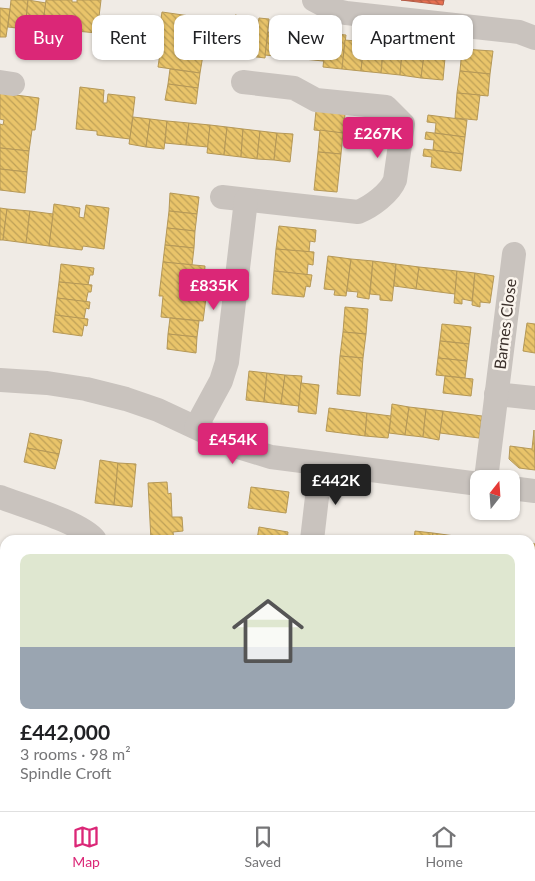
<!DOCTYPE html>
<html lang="en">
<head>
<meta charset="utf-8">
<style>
  :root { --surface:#fff; --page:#f2f2f2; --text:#202124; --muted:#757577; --line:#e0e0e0; --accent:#db2777 }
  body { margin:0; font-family:Lato,sans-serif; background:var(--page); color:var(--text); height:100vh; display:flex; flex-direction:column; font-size:19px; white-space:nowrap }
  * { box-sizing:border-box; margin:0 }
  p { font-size:16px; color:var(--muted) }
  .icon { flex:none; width:28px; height:28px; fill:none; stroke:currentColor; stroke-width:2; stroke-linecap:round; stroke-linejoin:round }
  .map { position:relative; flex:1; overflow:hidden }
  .drawer { position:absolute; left:0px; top:535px; width:535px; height:276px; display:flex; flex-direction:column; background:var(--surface); border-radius:15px 15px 0 0; box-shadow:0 1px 4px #0004 }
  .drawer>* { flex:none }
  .top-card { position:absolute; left:15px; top:15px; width:505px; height:45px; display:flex; gap:10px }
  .needle { width:32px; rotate:17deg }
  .buttons { position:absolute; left:470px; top:470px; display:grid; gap:10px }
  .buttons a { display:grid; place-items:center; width:50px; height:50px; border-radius:10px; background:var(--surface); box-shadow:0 1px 4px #0004; font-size:25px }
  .price { position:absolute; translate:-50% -42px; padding:0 11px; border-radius:5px; background:var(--accent); color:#fff; font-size:16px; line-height:32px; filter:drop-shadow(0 1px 2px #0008) }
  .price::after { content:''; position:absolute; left:50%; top:30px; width:15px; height:11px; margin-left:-8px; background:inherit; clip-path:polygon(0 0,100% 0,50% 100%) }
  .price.on { background:#222; color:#fff }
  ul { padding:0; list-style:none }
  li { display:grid; align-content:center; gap:10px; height:265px; padding:0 20px }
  li span { display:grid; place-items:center; height:155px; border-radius:10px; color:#555 }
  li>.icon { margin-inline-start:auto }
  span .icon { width:90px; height:90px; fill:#fffc; stroke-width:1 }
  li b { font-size:21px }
  .pill { padding:0 18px; border-radius:10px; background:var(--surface); box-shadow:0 1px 4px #0004; font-size:18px; line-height:45px }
  .pill.on { background:var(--accent); color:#fff }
  .menu { display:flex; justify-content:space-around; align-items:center; height:70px; border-top:1px solid var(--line); background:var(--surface); font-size:14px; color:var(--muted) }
  .menu a { display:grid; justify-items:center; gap:2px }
  .menu .on { color:var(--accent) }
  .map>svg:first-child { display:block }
  .grass { fill:url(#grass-dots) }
  .homes { fill:url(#homes-back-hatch); stroke:#b59857 }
  .shops { fill:url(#shops-back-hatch); stroke:#b35c46 }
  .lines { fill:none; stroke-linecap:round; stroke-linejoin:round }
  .minor { stroke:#c9c3be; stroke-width:24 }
  .labels { text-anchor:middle; stroke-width:5; stroke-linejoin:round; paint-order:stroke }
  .street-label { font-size:16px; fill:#3b302b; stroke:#fbf5ee }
</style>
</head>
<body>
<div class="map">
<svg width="535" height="811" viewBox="0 0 535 811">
  <defs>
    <pattern id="grass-dots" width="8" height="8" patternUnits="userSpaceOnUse" patternTransform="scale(1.25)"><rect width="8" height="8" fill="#d1d6bf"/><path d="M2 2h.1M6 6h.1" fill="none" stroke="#b4b8a4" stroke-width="1.8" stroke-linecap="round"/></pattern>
    <pattern id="homes-back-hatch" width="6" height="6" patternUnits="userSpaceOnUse" patternTransform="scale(1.25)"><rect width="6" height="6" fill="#e9c46a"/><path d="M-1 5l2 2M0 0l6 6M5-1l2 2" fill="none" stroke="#bea057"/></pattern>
    <pattern id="shops-back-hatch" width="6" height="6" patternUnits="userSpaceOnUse" patternTransform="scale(1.25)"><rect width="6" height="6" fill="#e76f51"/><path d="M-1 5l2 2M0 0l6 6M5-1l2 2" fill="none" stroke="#bc5c43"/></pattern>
  </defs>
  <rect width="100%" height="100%" fill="#f0ebe5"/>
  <path class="grass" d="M0 633 5 634V695L2 714H0Z"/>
  <g class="homes">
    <path d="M11 0H28L25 29 8 27Z"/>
    <path d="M28 0 46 3 42 31 25 29Z"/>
    <path d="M46 0H72V2H77V0H101L97 33 76 31V35L42 31Z"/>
    <path d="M0 8 10 9 6 37H0Z"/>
    <path d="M162 12 204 18 200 44 191 43 190 47 204 49 200 73 158 67 161 46 157 45Z"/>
    <path d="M235 15 245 17 241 55 217 53 221 19 234 21Z"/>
    <path d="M259 18 269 19 265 58 241 55 244 22 258 24Z"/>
    <path d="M268 32 297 35 294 58 265 55Z"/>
    <path d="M336 34 346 35 342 69 323 67 326 38 336 39Z"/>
    <path d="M297 35 326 38 323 61 294 58Z"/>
    <path d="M356 36 365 37 361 71 342 69 345 40 355 41Z"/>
    <path d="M375 38 384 39 381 73 361 71 364 42 374 43Z"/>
    <path d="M394 40H403L400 75 381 73 384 43 394 45Z"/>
    <path d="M462 49 493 51 490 74 460 71Z"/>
    <path d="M402 53 424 55 421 78 400 75Z"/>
    <path d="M424 55 445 58 443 80 421 78Z"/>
    <path d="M170 69 200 73 198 88 168 84Z"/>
    <path d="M460 71 490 74 488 96 457 93Z"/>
    <path d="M168 84 198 88 196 104 165 100Z"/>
    <path d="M80 87 104 90 103 103H107L108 94 135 97 130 139 97 135V131L76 129Z"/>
    <path d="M0 93 39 98 35 130H32L29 151 0 148V124L3 125 4 120 0 119Z"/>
    <path d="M457 93 480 95 477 120 455 118Z"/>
    <path d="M316 111 345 114 343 133 314 130Z"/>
    <path d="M428 115 467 120 465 137 435 133 436 123 427 122Z"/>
    <path d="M133 117 150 119 146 147 129 144Z"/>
    <path d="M150 119 167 121 164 149 146 147Z"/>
    <path d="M167 121 189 123 186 145 165 143Z"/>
    <path d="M189 123 210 125 208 147 186 145Z"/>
    <path d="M210 125 227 127 224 155 207 153Z"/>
    <path d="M227 127 243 129 241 157 224 155Z"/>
    <path d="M243 129 260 131 257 159 241 157Z"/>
    <path d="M320 130 343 133 341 154 318 152Z"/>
    <path d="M260 131 277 133 274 160 257 159Z"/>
    <path d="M426 132 465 137 463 154 433 150 434 140 425 139Z"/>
    <path d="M277 133 293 134 290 162 274 160Z"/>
    <path d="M0 148 29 151 27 172 0 169Z"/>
    <path d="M424 149 463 154 461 171 431 167 432 157 423 156Z"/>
    <path d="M318 152 341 154 337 192 314 190Z"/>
    <path d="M0 169 27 172 25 193 0 190Z"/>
    <path d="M170 193 199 197 197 214 169 211Z"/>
    <path d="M54 204 80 208 79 217 84 218 86 205 109 208 104 249 83 246 82 250 49 246Z"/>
    <path d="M0 208 7 209 3 240H0Z"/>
    <path d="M7 209 30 211 26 243 3 240Z"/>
    <path d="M30 211 53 214 49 246 26 243Z"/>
    <path d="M169 211 197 214 195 231 167 228Z"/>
    <path d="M279 226 316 230 315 242 310 241 309 252 276 249Z"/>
    <path d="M167 228 195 231 194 248 165 245Z"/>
    <path d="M165 245 194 248 192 265 163 262Z"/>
    <path d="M276 249 314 252 313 265 308 264 307 275 274 271Z"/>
    <path d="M328 256 351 259 346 296 334 295 335 290 324 289Z"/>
    <path d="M351 259 373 261 369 299 357 297 358 292 347 291Z"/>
    <path d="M373 261 396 264 392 301 380 300V295L370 294Z"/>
    <path d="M163 262 205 266 203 293 193 292V296L206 298 203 321 161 317 163 296H159Z"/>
    <path d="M61 264 94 268 93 275H90L88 285 59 282Z"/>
    <path d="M396 264 419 267 416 289 394 286Z"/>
    <path d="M419 267 457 271 455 294 416 289Z"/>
    <path d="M274 271 312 275 310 287 306 286 304 297 272 294Z"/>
    <path d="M457 271 475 273 472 301 462 299V304L454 303Z"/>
    <path d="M475 273 494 276 490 303 480 302V307L472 305Z"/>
    <path d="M59 282 92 285 91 292H88L86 302 57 298Z"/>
    <path d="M57 298 90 302 89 309 86 308 84 319 55 315Z"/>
    <path d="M345 307 368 309 366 334 343 332Z"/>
    <path d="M55 315 88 319 87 326 84 325 82 336 53 332Z"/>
    <path d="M170 318 199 321 197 337 168 334Z"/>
    <path d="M527 323 535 324V353L523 351Z"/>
    <path d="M442 324 471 327 469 344 440 341Z"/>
    <path d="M343 332 366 334 363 358 340 356Z"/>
    <path d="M168 334 197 337 196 353 167 349Z"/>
    <path d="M440 341 469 344 467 361 438 358Z"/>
    <path d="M340 356 363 358 360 396 337 394Z"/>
    <path d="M438 358 467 361 465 378 436 375Z"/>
    <path d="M249 371 267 373 264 402 246 400Z"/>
    <path d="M267 373 285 375 281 404 264 402Z"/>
    <path d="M285 375 302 376 299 406 281 404Z"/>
    <path d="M445 376 473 379 471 396 443 393Z"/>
    <path d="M301 383 319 385 316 414 298 412Z"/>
    <path d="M392 404 409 407 405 435 389 433Z"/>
    <path d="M409 407 426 409 423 437 405 435Z"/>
    <path d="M329 408 367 413 365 436 326 431Z"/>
    <path d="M426 409 443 411 439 440 423 437Z"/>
    <path d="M443 411 482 416 479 438 440 433Z"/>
    <path d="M367 413 391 416 388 438 365 436Z"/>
    <path d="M534 430 535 470 519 468 509 459 510 446 532 449Z"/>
    <path d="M30 433 62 440 59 454 27 448Z"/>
    <path d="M27 448 59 454 55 469 24 462Z"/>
    <path d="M100 460 118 463 114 505 95 503Z"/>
    <path d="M118 463 136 464 132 507 114 505Z"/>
    <path d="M167 482 168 494 171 493 172 517H182L183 531 173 532 174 540H151L148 483Z"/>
    <path d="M251 487 289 492 286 513 248 508Z"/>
    <path d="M259 527 288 532 287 540H257Z"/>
    <path d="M415 531 433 533 432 540H414Z"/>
    <path d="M433 533 462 537 461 540H432Z"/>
    <path d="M531 543 535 544V562H530Z"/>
    <path d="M530 654 534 655 532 671 530 670Z"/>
    <path d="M530 696 535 697V705L530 709Z"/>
    <path d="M42 806H77L76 811H42Z"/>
    <rect x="149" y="806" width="30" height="5"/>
  </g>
  <path class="shops" d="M401 0H444L443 5Z"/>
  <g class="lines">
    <g class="minor">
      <path d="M314 0 333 10 346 13 519 32 535 38"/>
      <path d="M0 82 13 84"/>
      <path d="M222 197 358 212C371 207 390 193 395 180L403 124 386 107 316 100 294 88 243 82"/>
      <path d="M0 380 47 383 86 389 126 399 158 410 235 446 271 457 479 484"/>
      <path d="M496 394 535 398"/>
      <path d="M196 427 221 381 227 362 246 200"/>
      <path d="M486 479 514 254"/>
      <path d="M511 488 535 491"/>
      <path d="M0 497C23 506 81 522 95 540"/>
      <path d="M312 540 317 497 325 465"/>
      <path d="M0 774 2 756"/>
      <path d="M210 811 213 806"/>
    </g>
  </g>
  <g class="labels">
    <g class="street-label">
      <text transform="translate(505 324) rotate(-83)" y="6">Barnes Close</text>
    </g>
  </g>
</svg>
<div class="buttons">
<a><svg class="needle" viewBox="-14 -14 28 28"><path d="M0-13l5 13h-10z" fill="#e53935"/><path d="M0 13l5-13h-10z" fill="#757577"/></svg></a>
</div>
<b class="price" style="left:378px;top:159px">£267K</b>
<b class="price" style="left:214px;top:311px">£835K</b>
<b class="price" style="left:233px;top:465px">£454K</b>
<b class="price on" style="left:336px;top:506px">£442K</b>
<div class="top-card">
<a class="pill on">Buy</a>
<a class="pill">Rent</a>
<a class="pill">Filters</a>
<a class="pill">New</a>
<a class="pill">Apartment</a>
</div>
<section class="drawer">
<ul>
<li><span style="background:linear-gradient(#dfe7d0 60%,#9aa5b1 0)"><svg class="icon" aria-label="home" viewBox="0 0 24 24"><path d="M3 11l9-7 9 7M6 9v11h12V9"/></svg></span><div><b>£442,000</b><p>3 rooms · 98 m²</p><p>Spindle Croft</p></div></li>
</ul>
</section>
</div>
<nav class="menu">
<a class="on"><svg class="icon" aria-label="map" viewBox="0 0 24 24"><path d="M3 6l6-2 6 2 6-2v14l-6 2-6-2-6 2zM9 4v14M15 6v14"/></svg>Map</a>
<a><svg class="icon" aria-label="saved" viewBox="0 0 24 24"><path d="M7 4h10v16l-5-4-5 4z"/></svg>Saved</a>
<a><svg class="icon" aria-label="home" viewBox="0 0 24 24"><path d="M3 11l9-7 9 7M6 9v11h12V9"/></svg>Home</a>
</nav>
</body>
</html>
